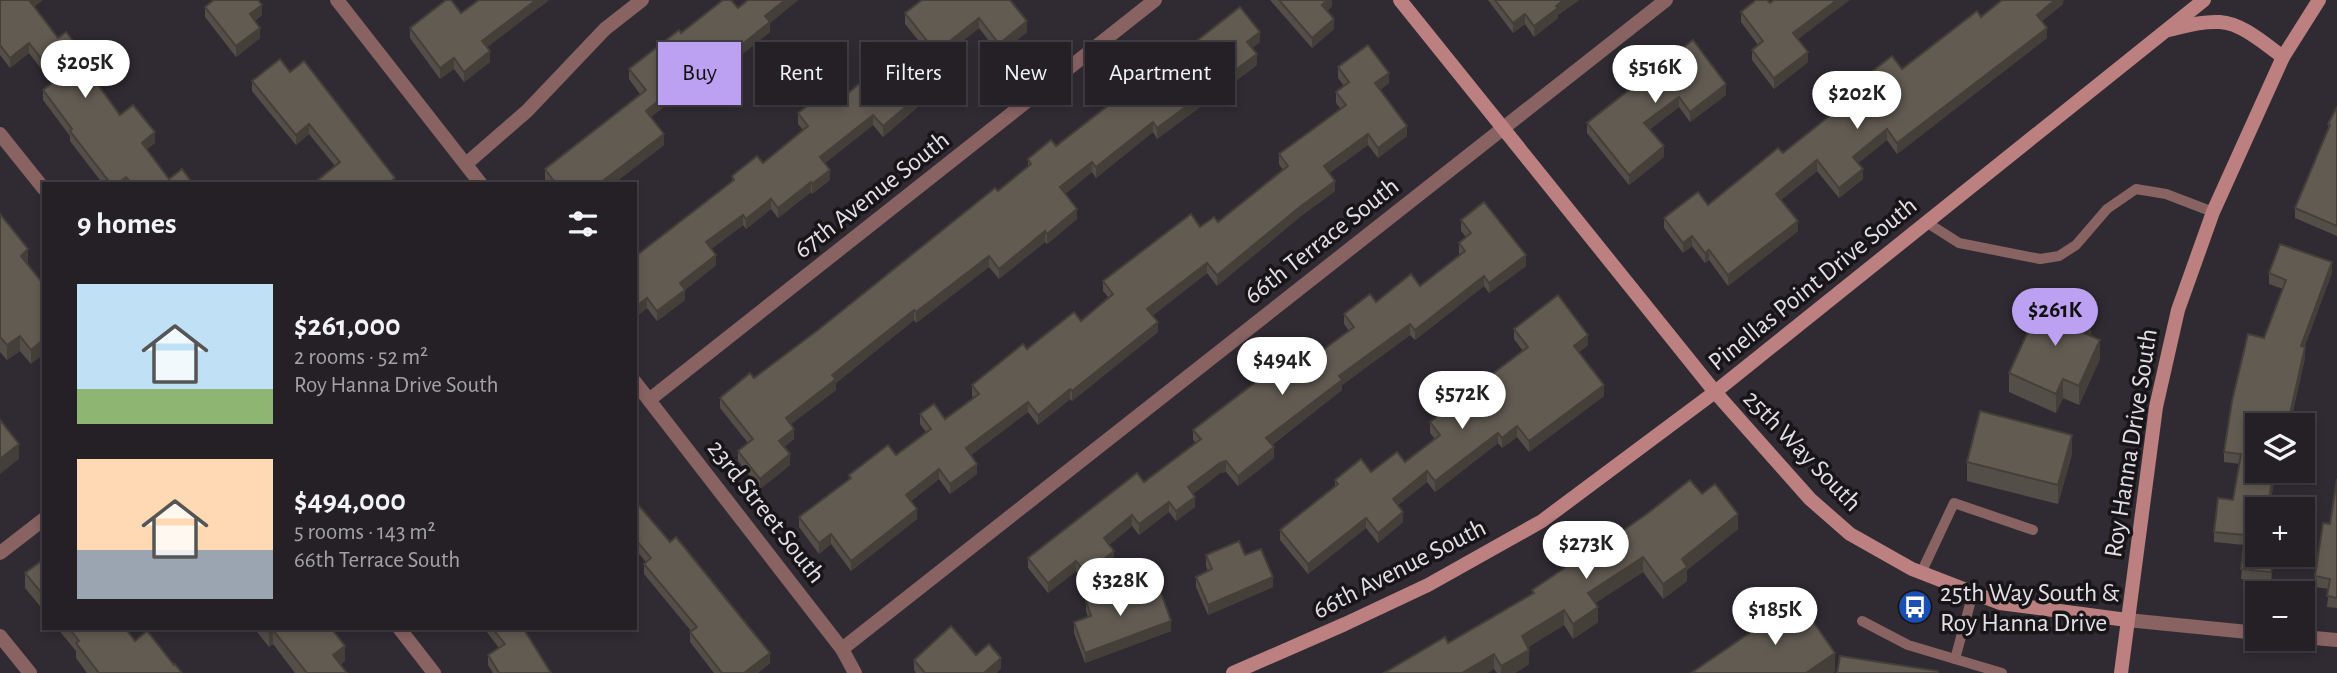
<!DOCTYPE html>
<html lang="en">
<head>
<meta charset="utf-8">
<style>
  :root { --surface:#242026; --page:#302d32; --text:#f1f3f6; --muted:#a3a3a7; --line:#413e43; --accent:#bca0f2 }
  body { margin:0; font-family:"Alegreya Sans",sans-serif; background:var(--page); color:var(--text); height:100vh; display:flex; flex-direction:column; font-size:26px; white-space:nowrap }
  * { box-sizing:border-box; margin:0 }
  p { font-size:23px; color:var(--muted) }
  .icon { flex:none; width:38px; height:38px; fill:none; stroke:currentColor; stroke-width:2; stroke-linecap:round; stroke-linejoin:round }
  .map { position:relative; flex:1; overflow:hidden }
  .panel { position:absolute; left:42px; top:182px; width:595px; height:448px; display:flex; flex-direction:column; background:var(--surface); border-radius:0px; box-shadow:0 4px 10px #0003,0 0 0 2px var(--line) }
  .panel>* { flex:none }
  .banner { position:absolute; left:658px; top:42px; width:665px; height:63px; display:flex; gap:14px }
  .buttons { position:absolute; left:2245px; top:413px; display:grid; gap:14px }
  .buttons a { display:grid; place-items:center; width:70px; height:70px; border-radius:0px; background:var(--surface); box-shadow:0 4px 10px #0003,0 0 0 2px var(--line); font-size:35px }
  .price { position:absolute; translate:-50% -60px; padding:0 16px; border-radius:24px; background:#fff; color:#222; font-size:23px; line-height:46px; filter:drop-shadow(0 2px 4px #0008) }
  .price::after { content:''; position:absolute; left:50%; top:42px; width:21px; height:16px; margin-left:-10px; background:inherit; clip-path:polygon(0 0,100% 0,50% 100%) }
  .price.active { background:var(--accent); color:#111 }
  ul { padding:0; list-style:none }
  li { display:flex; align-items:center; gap:21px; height:175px; padding:0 35px }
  li span { display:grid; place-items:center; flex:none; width:196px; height:140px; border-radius:0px; color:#555 }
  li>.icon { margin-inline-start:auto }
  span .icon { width:84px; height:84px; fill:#fffc; stroke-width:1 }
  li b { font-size:30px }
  h2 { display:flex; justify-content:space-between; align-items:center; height:84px; padding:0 35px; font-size:30px }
  .tag { padding:0 24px; border-radius:0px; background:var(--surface); box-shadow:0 4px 10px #0003,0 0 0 2px var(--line); font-size:24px; line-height:63px }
  .tag.active { background:var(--accent); color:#111 }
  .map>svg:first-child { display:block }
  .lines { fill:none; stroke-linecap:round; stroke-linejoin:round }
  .lane { stroke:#886362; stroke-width:10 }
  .street { stroke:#886362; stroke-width:14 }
  .secondary { stroke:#bb807f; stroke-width:14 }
  .wall { fill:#534e47 }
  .shaded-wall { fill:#444039 }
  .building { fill:#615b52; stroke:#444039; stroke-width:2 }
  .labels { text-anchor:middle; stroke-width:7; stroke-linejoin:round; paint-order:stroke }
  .street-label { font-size:26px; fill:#e3dfe5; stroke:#171518 }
  .poi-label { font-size:26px; fill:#e3dfe5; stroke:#171518; text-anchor:start }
</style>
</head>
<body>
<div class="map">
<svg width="2337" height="673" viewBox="0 0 2337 673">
  <rect width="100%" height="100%" fill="#302b33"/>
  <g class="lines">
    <g class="lane">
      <path d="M1926 222 1959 243 2040 259 2059 256 2076 245 2107 209 2136 189 2166 194 2213 212"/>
      <path d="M1921 573 1954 503 2033 530"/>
      <path d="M1862 621 1908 645 2002 673"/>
      <path d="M1955 659 1973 593"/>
    </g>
    <g class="street">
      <path d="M337 0 481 184"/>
      <path d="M0 134 44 189"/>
      <path d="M466 164 527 111 605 29 642 0"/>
      <path d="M635 382 842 649 855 673"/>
      <path d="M649 400 1155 0"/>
      <path d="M0 553 44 519"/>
      <path d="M2127 620 2258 633"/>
      <path d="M399 628 434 673"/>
      <path d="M0 636 30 673"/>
      <path d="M2303 637 2337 640"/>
      <path d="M842 649 1666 0"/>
    </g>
    <g class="secondary">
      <path d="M1400 0 1715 392 1810 499 1850 534 1912 569 2000 603 2127 620"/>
      <path d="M2169 30C2186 26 2202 21 2220 22 2242 23 2266 45 2283 57"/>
      <path d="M1233 673 1345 624 1428 585 1542 521 1715 392 2204 0"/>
      <path d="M2121 673 2156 407 2178 310 2213 212 2283 57 2319 0"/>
    </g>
  </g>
  <g class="wall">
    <path d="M0 0H42L34 7 58 38 96 80 120 115 155 143 147 149 169 179 193 184H103L70 141V136L43 100V90L52 83 29 53 10 68 0 55Z"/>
    <path d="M212 0H258L262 15 255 21 260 38 236 57 205 17V7L212 1Z"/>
    <path d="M549 0 487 47 490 62 464 82 454 69 440 79 410 38V28L461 13Z"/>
    <path d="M748 0H798L770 23V32L731 63 726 57 651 117 664 145 613 184H548L545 179V169L640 94 629 79V69L681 33 738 8Z"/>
    <path d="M1270 0H1332V6L1327 11 1334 29 1312 48Z"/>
    <path d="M1488 0H1579L1558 15V18L1534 37 1525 24 1513 33Z"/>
    <path d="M2063 1V4L2042 21 2047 38 1897 154 1887 140 1858 163 1863 179 1839 198 1817 171 1781 200 1798 231 1728 286 1709 260 1705 263 1692 246 1683 253 1664 228V218L1708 205 1783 153 1866 87V76L1902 69Z"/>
    <path d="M1770 3 1798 40 1808 62 1774 89 1752 60V50L1758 45 1741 22V12Z"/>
    <path d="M905 13 1027 21V32L999 54 979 28 936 62 905 24Z"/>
    <path d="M1693 40 1726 95 1690 122 1679 107 1650 129 1664 157 1629 185 1587 133V123Z"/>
    <path d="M1260 42 1252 48 1257 65 1157 139 1153 132 1096 178 1092 172 1065 194 1077 219 1047 244 1045 242 999 279 989 267 916 323 914 320 836 383V390L791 424 794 439 784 447 790 465 760 489 738 461V451L748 443 720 408V398L754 378 818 330 998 191 1028 167V159L1056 146 1164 83 1192 61 1189 57V47Z"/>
    <path d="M1338 67 1389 83 1380 90 1407 136 1378 158 1368 145 1329 173 1335 191 1301 216 1217 286 1207 273 1152 316 1158 332 1072 401 1070 399 1038 425 1028 412 971 455 977 474 950 494 939 479 911 501 917 519 851 571 831 544 819 554 799 527V517L849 480V475L896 455 926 432 920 424V414L945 419 973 398 972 396V385L1027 349 1081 321 1109 298 1103 291V281L1200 227 1218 222 1283 170 1279 164V154L1341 109 1336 103V92L1344 86 1338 78Z"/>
    <path d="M290 72 395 184 335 166 309 134 296 145 252 91V81Z"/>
    <path d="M921 104 883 137 873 125 825 163 830 180 812 194 811 192 778 218 771 209 746 229 743 225 711 249 716 265 685 290V300L657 321 647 308 635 318V254L637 255 732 182V176L763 163 803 130 798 124V113L834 105Z"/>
    <path d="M2337 107V236L2295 218V208L2328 129V124Z"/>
    <path d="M0 214 28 265 44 285 31 364 20 351 7 360 0 352Z"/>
    <path d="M1461 220 1526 266 1489 293 1484 286 1415 340 1410 335 1342 385V390L1272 445 1274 458 1238 486 1226 472 1220 473 1193 494 1195 507 1176 521 1169 512 1139 535 1132 526 1109 545 1114 561 1086 584 1076 571 1048 593 1028 568V558L1144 482 1196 443 1193 440V430L1320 352 1349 331 1344 324V314L1420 286 1460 255 1459 253V243L1466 237 1461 231Z"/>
    <path d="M2269 273H2332L2304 347 2305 358 2290 424 2284 423V425H2258V471H2276L2270 504 2258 509V555H2274L2271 582 2241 579 2244 545 2214 542V532L2233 500 2240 464 2224 462V452L2283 289 2269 284Z"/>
    <path d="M1514 329 1588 345 1579 352 1604 396 1529 452 1517 437 1502 448 1498 443 1435 492 1427 482 1398 505 1403 522 1378 543 1366 528 1308 574 1280 540V530L1335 487V480L1371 472 1405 462 1435 439 1430 433V422L1467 418 1489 400 1483 392V381L1523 351 1514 339Z"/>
    <path d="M2091 336 2100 359 2079 405 2063 398 2056 413 2009 392V373Z"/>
    <path d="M2072 454 2058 504 1967 481V462Z"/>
    <path d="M2337 479V608L2327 607 2329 589 2315 587V576L2330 524Z"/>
    <path d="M1702 494 1738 529 1687 570V581L1663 599 1643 572 1595 603 1598 622 1573 639 1564 625 1528 647 1529 664 1515 673H1497L1494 669 1448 643 1532 594V590L1583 559Z"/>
    <path d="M635 501 770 663 758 673H714L690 642V632L691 631 644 574V564L646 562 635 549Z"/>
    <path d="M1206 555H1245L1273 587 1208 615 1196 587V577L1208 571 1206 566Z"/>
    <path d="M44 559V611L25 588V573Z"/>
    <path d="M1086 601 1171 631 1085 663 1074 633V622L1088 617 1086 611Z"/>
    <path d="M57 628H125L135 641 174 665 182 673H87L76 658V651Z"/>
    <path d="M254 628H331L345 661 340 665 347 673H295L273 644 269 647Z"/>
    <path d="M484 628H523L551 673H493L488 665V655L499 648Z"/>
    <path d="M914 660 1001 668 996 673H916L914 670Z"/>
  </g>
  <g class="shaded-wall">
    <path d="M29 0H42V1L29 10Z"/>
    <path d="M536 0H549L482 51V41Z"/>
    <path d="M785 0H798L770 23V32L731 63V53L765 16Z"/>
    <path d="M1327 0H1332V6L1322 15V5Z"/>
    <path d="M1564 0H1579L1558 15V18L1534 37V26L1556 6Z"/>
    <path d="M1837 0H1850L1793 43V33Z"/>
    <path d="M2055 0H2065L2063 1V4L2037 25V15Z"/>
    <path d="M262 5V15L250 25V14Z"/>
    <path d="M1525 14V24L1513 33V23Z"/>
    <path d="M979 18V28L936 62V52Z"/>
    <path d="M1334 19V29L1312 48V38Z"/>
    <path d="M1027 21V32L999 54V44Z"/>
    <path d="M260 28V38L236 57V46Z"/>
    <path d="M2047 28V38L1897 154V143Z"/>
    <path d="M1260 32V42L1247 52V42Z"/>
    <path d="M29 43V53L10 68V58Z"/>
    <path d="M726 47V57L646 121V111Z"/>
    <path d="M490 51V62L464 82V72Z"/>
    <path d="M1808 52V62L1774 89V78Z"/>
    <path d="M1257 54V65L1157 139V128Z"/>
    <path d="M454 58V69L440 79V68Z"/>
    <path d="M96 70V80L90 85V74Z"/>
    <path d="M1389 73V83L1375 94V83Z"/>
    <path d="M1726 84V95L1690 122V112Z"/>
    <path d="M921 94V104L883 137V126Z"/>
    <path d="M1679 97V107L1644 133V123Z"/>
    <path d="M873 115V125L820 167V157Z"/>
    <path d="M1153 122V132L1096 178V167Z"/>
    <path d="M309 124V134L296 145V135Z"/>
    <path d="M1407 126V136L1378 158V148Z"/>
    <path d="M1887 129V140L1853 167V157Z"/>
    <path d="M155 132V143L142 153V143Z"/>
    <path d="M664 134V145L613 184H604V180Z"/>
    <path d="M1368 134V145L1324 176V166Z"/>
    <path d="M1664 146V157L1629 185V175Z"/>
    <path d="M1817 160V171L1776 204V194Z"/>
    <path d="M1092 162V172L1060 198V187Z"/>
    <path d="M1863 169V179L1839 198V188Z"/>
    <path d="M830 170V180L812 194V184Z"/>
    <path d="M126 177V184H117Z"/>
    <path d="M1335 181V191L1301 216 1217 286V275L1301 206Z"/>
    <path d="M811 182V192L778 218V208Z"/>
    <path d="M771 199V209L746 229V219Z"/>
    <path d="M1077 209V219L1047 244V234Z"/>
    <path d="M743 215V225L706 253V242Z"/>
    <path d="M1798 221V231L1728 286V275Z"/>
    <path d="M1045 231V242L999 279V269Z"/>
    <path d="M1692 236V246L1683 253V243Z"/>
    <path d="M28 249V264L21 270V256Z"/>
    <path d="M1709 250V260L1705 263V253Z"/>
    <path d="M716 255V265L680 294V283Z"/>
    <path d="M1526 255V266L1489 293V283Z"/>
    <path d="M989 256V267L916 323V312Z"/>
    <path d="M2332 262V273L2301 357V346Z"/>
    <path d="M1207 263V273L1147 320V309Z"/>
    <path d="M1484 276V286L1415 340V330Z"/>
    <path d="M685 290V300L657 321V311Z"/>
    <path d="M647 298V308L635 318V307Z"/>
    <path d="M914 310V320L836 383V390L786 428V418L832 375Z"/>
    <path d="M2091 318V337L2084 333Z"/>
    <path d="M1158 322V332L1072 401V391Z"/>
    <path d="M1410 324V335L1342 385V390L1266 449V438L1339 376Z"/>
    <path d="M1588 335V345L1574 356V346Z"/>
    <path d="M20 336V351L7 360V345Z"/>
    <path d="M44 339V354L31 364V350Z"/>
    <path d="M2100 340V359L2079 405V386Z"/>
    <path d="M2305 347V358L2290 424V414Z"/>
    <path d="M2063 379V398L2056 413V394Z"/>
    <path d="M1604 385V396L1529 452V441Z"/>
    <path d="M1070 389V399L1038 425V415Z"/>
    <path d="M1028 402V412L966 459V448Z"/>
    <path d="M1517 426V437L1502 448V438Z"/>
    <path d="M794 429V439L779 451V441Z"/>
    <path d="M1498 433V443L1435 492V481Z"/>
    <path d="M2072 435V454L2058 504V485Z"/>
    <path d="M19 444V459L0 474V459Z"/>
    <path d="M1274 447V458L1238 486V476Z"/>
    <path d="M790 454V465L760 489V479Z"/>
    <path d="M1226 461V472L1220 473 1188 498V487L1220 463Z"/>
    <path d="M977 464V474L950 494V484Z"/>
    <path d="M939 469V479L906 505V495Z"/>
    <path d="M1427 471V482L1393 509V499Z"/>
    <path d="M2274 471H2276L2269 509 2268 504Z"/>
    <path d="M1195 497V507L1176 521V511Z"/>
    <path d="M1169 502V512L1139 535V524Z"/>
    <path d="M917 509V519L851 571V561Z"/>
    <path d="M1403 512V522L1378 543V533Z"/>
    <path d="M1738 514V529L1687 570V581L1663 599V584L1682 559Z"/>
    <path d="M1132 515V526L1104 549V538Z"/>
    <path d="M1366 518V528L1308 574V564Z"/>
    <path d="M831 534V544L819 554V543Z"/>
    <path d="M1114 551V561L1086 584V574Z"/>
    <path d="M2273 555H2274L2271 582V572Z"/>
    <path d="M1643 557V572L1588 608V593Z"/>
    <path d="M1076 561V571L1048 593V583Z"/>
    <path d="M1273 577V587L1208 615V605Z"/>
    <path d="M1598 607V622L1573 639V624Z"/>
    <path d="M1564 610V625L1522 651V636Z"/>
    <path d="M1171 621V631L1085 663V653Z"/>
    <path d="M273 630V644L269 647V632Z"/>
    <path d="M345 646V661L333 670V655Z"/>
    <path d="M1529 650V664L1515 673H1501V666Z"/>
    <path d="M770 653V663L758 673H744Z"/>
    <path d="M1835 653V672L1833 673H1806Z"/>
    <path d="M1494 654V669L1488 673H1462Z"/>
    <path d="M1001 658V668L996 673H984Z"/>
  </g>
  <g class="building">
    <path d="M0 0H29L58 38 66 32 96 70 90 74 120 115 133 105 155 132 142 143 169 179 182 169 193 184H132L126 177 117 184H111L70 131 72 129 43 90 57 79 29 43 10 58 0 45Z"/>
    <path d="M214 0H258L262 5 250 14 260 28 236 46 205 7Z"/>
    <path d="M446 0H451L461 13 479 0H536L482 41 490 51 464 72 454 58 440 68 410 28Z"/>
    <path d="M723 0H731L738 8 748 0H785L765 16 770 22 731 53 726 47 646 111 664 134 604 180 607 184H556L545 169 646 90 629 69 679 30 681 33Z"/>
    <path d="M922 0H1010L1027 21 999 44 979 18 936 52 905 13Z"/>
    <path d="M1279 0H1327L1322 5 1334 19 1312 38Z"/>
    <path d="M1495 0H1564L1556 6 1558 8 1534 26 1525 14 1513 23Z"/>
    <path d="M1756 0H1767L1770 3 1774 0H1837L1793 33 1808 52 1774 78 1752 50 1763 41 1741 12Z"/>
    <path d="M2002 0H2055L2037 15 2047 28 1897 143 1887 129 1853 157 1863 169 1839 188 1817 160 1776 194 1798 221 1728 275 1709 250 1705 253 1692 236 1683 243 1664 218 1698 192 1708 205 1778 148 1783 153 1871 83 1866 76 1892 56 1902 69 1977 11 1981 17Z"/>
    <path d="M1240 7 1260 32 1247 42 1257 54 1157 128 1153 122 1096 167 1092 162 1060 187 1077 209 1047 234 1045 231 999 269 989 256 916 312 914 310 832 375 836 379 786 418 794 429 779 441 790 454 760 479 738 451 753 439 720 398 750 373 754 378 818 330 995 188 998 191 1031 164 1028 159 1051 140 1056 146 1154 70 1164 83 1197 58 1189 47Z"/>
    <path d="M1693 40 1726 84 1690 112 1679 97 1644 123 1664 146 1629 175 1587 123Z"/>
    <path d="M1368 45 1389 73 1375 83 1407 126 1378 148 1368 134 1324 166 1335 181 1301 206 1217 275 1207 263 1173 289 1147 309 1158 322 1072 391 1070 389 1038 415 1028 402 966 448 977 464 950 484 939 469 906 495 917 509 851 561 831 534 819 543 799 517 851 478 849 475 888 445 896 455 931 429 920 414 934 404 945 419 979 394 972 385 1023 344 1027 349 1074 312 1081 321 1113 294 1103 281 1191 214 1200 227 1214 217 1218 222 1288 166 1279 154 1346 105 1336 92 1349 82 1338 67Z"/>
    <path d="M891 57 921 94 883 126 873 115 820 157 830 170 812 184 811 182 778 208 771 199 746 219 743 215 706 242 716 255 680 283 685 290 657 311 647 298 635 307V254L637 255 734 180 732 176 757 156 763 163 808 126 798 113 824 93 834 105Z"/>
    <path d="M280 59 290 72 304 61 395 178 388 184H313L340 162 309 124 296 135 252 81Z"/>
    <path d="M2337 107V226L2295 208 2330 125 2328 124Z"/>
    <path d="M1484 202 1526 255 1489 283 1484 276 1415 330 1410 324 1339 376 1342 380 1266 438 1274 447 1238 476 1226 461 1220 463 1188 487 1195 497 1176 511 1169 502 1139 524 1132 515 1104 538 1114 551 1086 574 1076 561 1048 583 1028 558 1137 473 1144 482 1201 439 1193 430 1311 340 1320 352 1354 327 1344 314 1370 294 1376 302 1411 274 1420 286 1465 251 1459 243 1471 233 1461 220Z"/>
    <path d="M0 214 28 249 21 256 44 285V339L31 350 20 336 7 345 0 337Z"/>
    <path d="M2280 244 2332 262 2301 346 2305 347 2290 414 2284 412 2282 425H2258V471H2274L2268 504 2294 506V509H2258V555H2273L2271 572 2241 569 2245 535 2214 532 2218 498 2233 500 2241 454 2224 452 2232 401 2248 334 2264 338 2286 280 2269 273Z"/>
    <path d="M1558 295 1588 335 1574 346 1604 385 1529 441 1517 426 1502 438 1498 433 1435 481 1427 471 1393 499 1403 512 1378 533 1366 518 1308 564 1280 530 1338 484 1335 480 1361 459 1371 472 1397 452 1405 462 1440 435 1430 422 1455 403 1467 418 1494 396 1483 381 1528 347 1514 329Z"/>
    <path d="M2044 297 2091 318 2084 333 2100 340 2079 386 2063 379 2056 394 2009 373Z"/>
    <path d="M1980 411 2072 435 2058 485 1967 462Z"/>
    <path d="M0 420 19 444 0 459Z"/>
    <path d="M2337 479V598L2327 596 2330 579 2315 576 2323 523 2330 524Z"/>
    <path d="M1690 480 1702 494 1715 484 1738 514 1682 559 1687 567 1663 584 1643 557 1588 593 1598 607 1573 624 1564 610 1522 636 1529 650 1501 666 1494 654 1462 673H1384L1445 637 1448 643 1534 593 1532 590 1581 557 1583 559 1648 513Z"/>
    <path d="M635 501 670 542 676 537 770 653 744 673H722L690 632 697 627 644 564 651 558 635 539Z"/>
    <path d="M1239 541 1245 555 1261 549 1273 577 1208 605 1196 577 1212 569 1206 555Z"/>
    <path d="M44 559V596L25 573Z"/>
    <path d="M1120 588 1126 603 1160 590 1171 621 1085 653 1074 622 1091 616 1086 601Z"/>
    <path d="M1798 600 1835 653 1806 673H1691Z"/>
    <path d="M951 626 976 655 989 644 1001 658 984 673H925L914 660Z"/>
    <path d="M69 628H125L135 641 147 631 174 665 175 664 182 673H99L76 643 79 641Z"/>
    <path d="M266 628H331L345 646 333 655 347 673H307L273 630 269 632Z"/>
    <path d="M492 628H523L551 673H499L488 655 505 644Z"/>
    <path d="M1840 656 1938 671V673H1837Z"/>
  </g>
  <defs>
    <g id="bus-disc" transform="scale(1.75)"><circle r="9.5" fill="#1a4fb4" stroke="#171518"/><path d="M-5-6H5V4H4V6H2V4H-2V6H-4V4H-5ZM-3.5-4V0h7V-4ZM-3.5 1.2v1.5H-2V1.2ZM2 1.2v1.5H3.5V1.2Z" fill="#fff"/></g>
  </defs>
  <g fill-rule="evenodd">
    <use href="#bus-disc" x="1915" y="607"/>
  </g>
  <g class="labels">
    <g class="street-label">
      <text transform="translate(871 194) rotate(-38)" y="9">67th Avenue South</text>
      <text transform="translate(1321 240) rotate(-38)" y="9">66th Terrace South</text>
      <text transform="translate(1812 283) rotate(-39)" y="9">Pinellas Point Drive South</text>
      <text transform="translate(2130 443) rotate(-81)" y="9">Roy Hanna Drive South</text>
      <text transform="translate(1803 450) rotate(46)" y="9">25th Way South</text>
      <text transform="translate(767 511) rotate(52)" y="9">23rd Street South</text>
      <text transform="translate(1399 568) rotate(-27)" y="9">66th Avenue South</text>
    </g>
    <g class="poi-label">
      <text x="1940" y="601">25th Way South &amp;<tspan x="1940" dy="30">Roy Hanna Drive</tspan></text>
    </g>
  </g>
</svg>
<div class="buttons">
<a><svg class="icon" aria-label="layers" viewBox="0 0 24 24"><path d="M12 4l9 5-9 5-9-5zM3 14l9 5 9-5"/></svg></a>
<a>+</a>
<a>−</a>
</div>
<b class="price" style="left:85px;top:100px">$205K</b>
<b class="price" style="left:1655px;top:105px">$516K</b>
<b class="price" style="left:1857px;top:131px">$202K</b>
<b class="price active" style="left:2055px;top:348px">$261K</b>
<b class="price" style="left:1282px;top:397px">$494K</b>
<b class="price" style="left:1462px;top:431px">$572K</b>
<b class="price" style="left:1586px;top:581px">$273K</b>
<b class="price" style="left:1120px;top:618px">$328K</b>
<b class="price" style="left:1775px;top:647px">$185K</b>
<div class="banner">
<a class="tag active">Buy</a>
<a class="tag">Rent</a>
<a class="tag">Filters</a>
<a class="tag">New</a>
<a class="tag">Apartment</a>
</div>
<section class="panel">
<h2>9 homes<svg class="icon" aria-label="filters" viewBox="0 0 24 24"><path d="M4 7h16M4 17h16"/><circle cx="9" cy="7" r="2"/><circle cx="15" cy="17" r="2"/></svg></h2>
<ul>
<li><span style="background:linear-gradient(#bfe0f5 75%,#8fb573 0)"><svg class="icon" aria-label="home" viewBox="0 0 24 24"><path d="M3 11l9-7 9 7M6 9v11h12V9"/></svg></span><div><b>$261,000</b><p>2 rooms · 52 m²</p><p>Roy Hanna Drive South</p></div></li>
<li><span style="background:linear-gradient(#ffd9b3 65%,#9aa5b1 0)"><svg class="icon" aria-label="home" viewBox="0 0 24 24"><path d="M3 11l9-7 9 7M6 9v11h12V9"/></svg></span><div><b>$494,000</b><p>5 rooms · 143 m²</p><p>66th Terrace South</p></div></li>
</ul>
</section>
</div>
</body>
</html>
